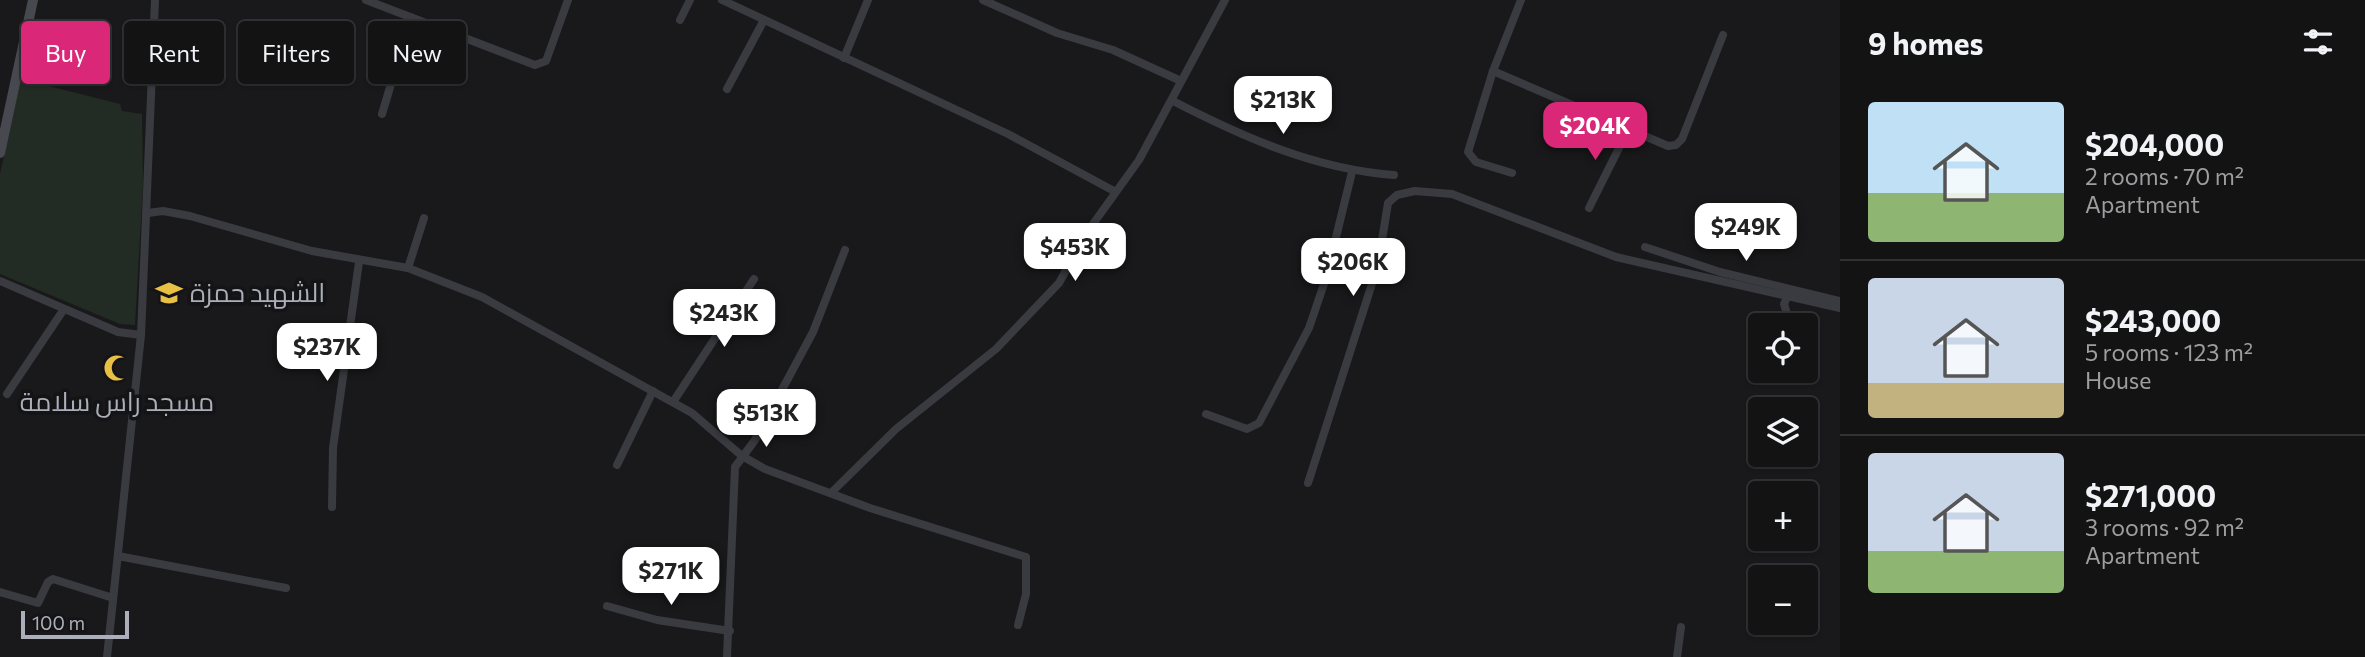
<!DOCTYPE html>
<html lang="en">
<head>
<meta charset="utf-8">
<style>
  :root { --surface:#131314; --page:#202022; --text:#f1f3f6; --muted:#9d9ea0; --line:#323234; --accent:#db2777 }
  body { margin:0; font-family:Commissioner,Cairo,sans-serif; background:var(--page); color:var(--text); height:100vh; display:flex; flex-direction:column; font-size:26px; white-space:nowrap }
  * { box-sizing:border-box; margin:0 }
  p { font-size:23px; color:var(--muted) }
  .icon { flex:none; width:38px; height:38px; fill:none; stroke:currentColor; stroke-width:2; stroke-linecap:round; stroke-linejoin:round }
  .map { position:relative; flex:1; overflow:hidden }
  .drawer { display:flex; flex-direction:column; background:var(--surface); width:525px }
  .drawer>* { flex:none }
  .top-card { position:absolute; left:21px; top:21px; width:665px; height:63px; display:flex; gap:14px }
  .controls { position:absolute; left:1748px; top:313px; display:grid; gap:14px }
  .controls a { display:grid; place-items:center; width:70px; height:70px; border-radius:7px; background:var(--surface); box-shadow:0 2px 5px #0004,0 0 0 2px var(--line); font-size:35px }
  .scale { position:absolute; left:21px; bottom:18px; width:108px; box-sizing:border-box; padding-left:7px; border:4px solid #acafba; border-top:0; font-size:19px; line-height:24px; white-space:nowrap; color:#acafba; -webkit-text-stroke:5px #141416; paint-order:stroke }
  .price { position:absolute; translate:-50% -60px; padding:0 16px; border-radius:14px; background:#fff; color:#222; font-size:23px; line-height:46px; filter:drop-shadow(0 2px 4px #0008) }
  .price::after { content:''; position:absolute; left:50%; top:42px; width:21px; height:16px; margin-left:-10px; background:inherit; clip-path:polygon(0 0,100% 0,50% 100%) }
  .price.on { background:var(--accent); color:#fff }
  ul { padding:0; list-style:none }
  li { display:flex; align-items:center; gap:21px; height:175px; padding:0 28px }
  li+li { border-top:2px solid var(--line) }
  li span { display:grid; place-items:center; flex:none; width:196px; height:140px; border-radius:7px; color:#555 }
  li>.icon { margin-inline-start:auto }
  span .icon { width:84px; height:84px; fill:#fffc; stroke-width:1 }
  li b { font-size:30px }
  h2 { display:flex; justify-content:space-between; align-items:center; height:84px; padding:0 28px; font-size:30px }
  .pill { padding:0 24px; border-radius:7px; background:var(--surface); box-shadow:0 2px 5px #0004,0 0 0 2px var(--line); font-size:24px; line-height:63px }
  .pill.on { background:var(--accent); color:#fff }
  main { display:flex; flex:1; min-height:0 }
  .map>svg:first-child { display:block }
  .green { fill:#232b25 }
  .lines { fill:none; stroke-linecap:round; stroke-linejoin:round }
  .street { stroke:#3a3b40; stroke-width:8 }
  .secondary { stroke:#484950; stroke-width:10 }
  .labels { text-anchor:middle; stroke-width:7; stroke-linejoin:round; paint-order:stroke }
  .poi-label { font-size:26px; fill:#acafba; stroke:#141416; text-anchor:start }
</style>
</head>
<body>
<main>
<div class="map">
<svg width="1840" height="657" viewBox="0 0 1840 657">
  <rect width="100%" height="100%" fill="#19191b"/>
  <path class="green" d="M21 79 120 104 122 111 142 114 143 184 135 325 120 324 0 274V174Z"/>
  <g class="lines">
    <g class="street">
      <path d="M366 0 535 65 546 61 568 0"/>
      <path d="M722 0 1008 134 1114 191"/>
      <path d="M983 0 1057 33 1113 50 1181 81"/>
      <path d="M1521 0 1493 71 1668 146 1676 145 1682 139 1723 35"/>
      <path d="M680 20 690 0"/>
      <path d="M844 58 868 0"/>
      <path d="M1493 71 1468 152 1476 162 1512 173"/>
      <path d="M727 89 764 20"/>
      <path d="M1173 101C1243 137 1314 169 1394 175"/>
      <path d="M382 114 411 17"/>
      <path d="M1589 208 1629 128"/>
      <path d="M148 213 163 211 190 216 312 251 408 268 482 297 692 413 742 456 765 469 870 508 1026 557V594L1018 625"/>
      <path d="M1645 247 1720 272 1840 301"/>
      <path d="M408 268 424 218"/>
      <path d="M0 281 118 332 141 335"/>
      <path d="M1788 295 1784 304 1791 326"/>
      <path d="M7 394 64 309"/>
      <path d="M673 402 754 279"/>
      <path d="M1206 414 1247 429 1259 423 1309 328 1326 278 1352 172"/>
      <path d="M617 465 653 391"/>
      <path d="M1308 483 1378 265 1388 203 1397 195 1415 191 1452 194 1616 257 1840 308"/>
      <path d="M831 493 896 429 996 349 1059 283 1088 231 1139 160 1225 0"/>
      <path d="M332 507 333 448 359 262"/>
      <path d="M118 556 286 588"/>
      <path d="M0 592 38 603 48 582 53 579 113 598"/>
      <path d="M607 606 657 620 730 631"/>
      <path d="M107 657 141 335 155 0"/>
      <path d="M727 657 735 467 755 440 813 332 845 250"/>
      <path d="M1677 657 1681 627"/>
    </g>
    <path class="secondary" d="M0 153 33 0"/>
  </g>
  <defs>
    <g id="school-bare" transform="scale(2.1)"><path d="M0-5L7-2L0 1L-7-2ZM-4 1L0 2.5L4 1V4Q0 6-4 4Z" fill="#e8c044" stroke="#141416" stroke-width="2.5" paint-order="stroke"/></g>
    <g id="mosque-bare" transform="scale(2.1)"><path d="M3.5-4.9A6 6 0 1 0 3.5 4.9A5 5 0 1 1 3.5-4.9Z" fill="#e8c044" stroke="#141416" stroke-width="2.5" paint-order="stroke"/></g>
  </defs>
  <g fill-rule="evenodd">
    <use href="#school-bare" x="169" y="293"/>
    <use href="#mosque-bare" x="117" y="368"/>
  </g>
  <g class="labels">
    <g class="poi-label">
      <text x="190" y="302">الشهيد حمزة</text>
      <text x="117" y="411" text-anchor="middle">مسجد راس سلامة</text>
    </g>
  </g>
</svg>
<div class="controls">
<a><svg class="icon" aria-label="locate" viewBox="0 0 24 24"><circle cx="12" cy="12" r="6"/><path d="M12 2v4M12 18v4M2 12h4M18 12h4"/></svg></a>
<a><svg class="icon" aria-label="layers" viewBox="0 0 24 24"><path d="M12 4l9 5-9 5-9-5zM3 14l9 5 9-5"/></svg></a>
<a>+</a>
<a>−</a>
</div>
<div class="scale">100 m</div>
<b class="price" style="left:1283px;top:136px">$213K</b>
<b class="price on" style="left:1595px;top:162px">$204K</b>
<b class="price" style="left:1746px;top:263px">$249K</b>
<b class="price" style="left:1075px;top:283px">$453K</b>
<b class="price" style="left:1353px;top:298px">$206K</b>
<b class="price" style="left:724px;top:349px">$243K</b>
<b class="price" style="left:327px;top:383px">$237K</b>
<b class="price" style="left:766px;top:449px">$513K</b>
<b class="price" style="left:671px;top:607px">$271K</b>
<div class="top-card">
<a class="pill on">Buy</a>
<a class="pill">Rent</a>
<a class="pill">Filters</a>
<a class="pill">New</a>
</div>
</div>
<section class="drawer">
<h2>9 homes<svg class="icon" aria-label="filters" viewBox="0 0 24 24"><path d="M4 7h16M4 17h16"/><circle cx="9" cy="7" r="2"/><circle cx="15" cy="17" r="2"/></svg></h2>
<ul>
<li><span style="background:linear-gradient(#bfe0f5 65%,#8fb573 0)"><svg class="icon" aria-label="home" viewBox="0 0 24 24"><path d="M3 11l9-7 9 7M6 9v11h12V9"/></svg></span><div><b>$204,000</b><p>2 rooms · 70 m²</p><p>Apartment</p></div></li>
<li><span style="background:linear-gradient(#c9d6e8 75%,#c2b280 0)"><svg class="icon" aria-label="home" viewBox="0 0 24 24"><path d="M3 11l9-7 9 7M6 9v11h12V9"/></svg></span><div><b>$243,000</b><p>5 rooms · 123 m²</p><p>House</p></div></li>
<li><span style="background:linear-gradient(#c9d6e8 70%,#8fb573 0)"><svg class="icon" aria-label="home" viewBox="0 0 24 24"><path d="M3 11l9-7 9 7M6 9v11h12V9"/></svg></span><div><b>$271,000</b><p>3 rooms · 92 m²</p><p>Apartment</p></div></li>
</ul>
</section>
</main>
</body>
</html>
